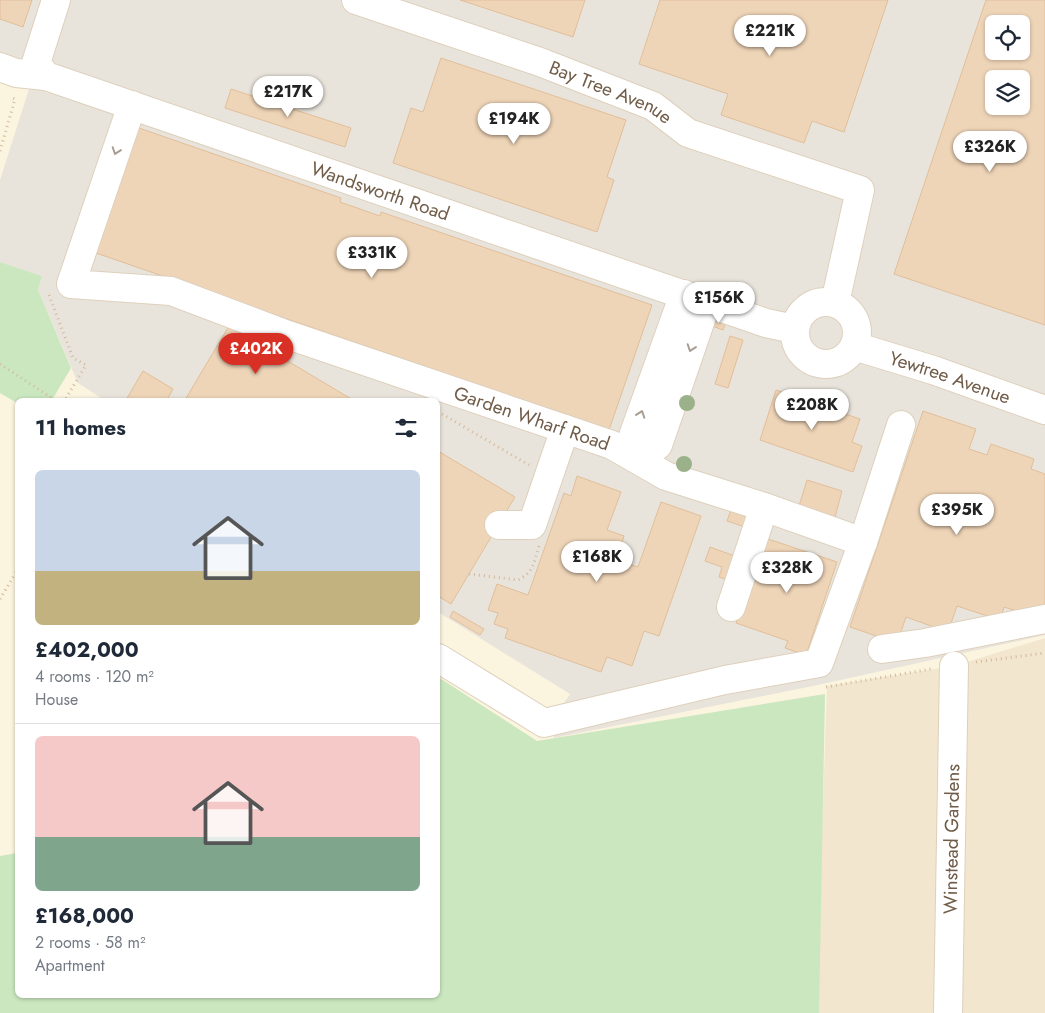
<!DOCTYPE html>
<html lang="en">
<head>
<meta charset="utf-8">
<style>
  :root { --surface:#fff; --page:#f2f2f3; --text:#1f2937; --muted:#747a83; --line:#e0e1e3; --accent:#d93025 }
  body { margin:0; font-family:Jost,sans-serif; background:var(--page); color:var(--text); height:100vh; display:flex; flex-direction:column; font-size:19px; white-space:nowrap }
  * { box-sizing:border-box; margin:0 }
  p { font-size:16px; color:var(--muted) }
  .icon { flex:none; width:28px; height:28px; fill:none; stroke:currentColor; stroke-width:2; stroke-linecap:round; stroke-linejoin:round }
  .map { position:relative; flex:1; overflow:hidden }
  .side { position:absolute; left:15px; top:398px; width:425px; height:600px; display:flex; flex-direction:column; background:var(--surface); border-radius:8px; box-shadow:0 1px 4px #0004 }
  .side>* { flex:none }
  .buttons { position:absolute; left:985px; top:15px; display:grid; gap:10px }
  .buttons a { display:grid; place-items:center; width:45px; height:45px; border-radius:8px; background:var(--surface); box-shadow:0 1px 4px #0004; font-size:25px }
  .price { position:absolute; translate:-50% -42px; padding:0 11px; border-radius:18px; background:#fff; color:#222; font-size:16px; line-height:32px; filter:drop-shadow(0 1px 2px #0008) }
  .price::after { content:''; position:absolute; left:50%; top:30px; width:15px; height:11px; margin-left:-8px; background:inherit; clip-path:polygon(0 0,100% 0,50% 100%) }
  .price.current { background:var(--accent); color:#fff }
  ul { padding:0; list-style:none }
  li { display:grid; align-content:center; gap:10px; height:265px; padding:0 20px }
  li+li { border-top:1px solid var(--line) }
  li span { display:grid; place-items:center; height:155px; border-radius:8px; color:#555 }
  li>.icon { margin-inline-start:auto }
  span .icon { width:90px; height:90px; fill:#fffc; stroke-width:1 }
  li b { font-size:21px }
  h2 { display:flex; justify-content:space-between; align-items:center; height:60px; padding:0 20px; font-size:21px }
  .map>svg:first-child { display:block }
  .residential { fill:#f2e6ce }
  .industrial { fill:#e9e4db; fill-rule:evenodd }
  .green { fill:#cae7bf }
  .building { fill:#efd5b8; stroke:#e1be99; fill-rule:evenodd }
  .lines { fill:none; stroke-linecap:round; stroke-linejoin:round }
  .minor-casing { stroke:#ded0bc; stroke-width:30 }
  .path { stroke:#d3b99c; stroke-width:3; stroke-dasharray:1 4; stroke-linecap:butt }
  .minor { stroke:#fff; stroke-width:28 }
  .tree { fill:#9bb18a }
  .oneway { stroke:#a99d91 }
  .labels { text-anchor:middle; stroke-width:4.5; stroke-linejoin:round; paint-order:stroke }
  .street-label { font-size:19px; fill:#705c48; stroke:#fef8e5 }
</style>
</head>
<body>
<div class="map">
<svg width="1045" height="1013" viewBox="0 0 1045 1013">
  <rect width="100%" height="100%" fill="#fbf4df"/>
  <path class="residential" d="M1045 638V1013H816L827 686 954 666Z"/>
  <path class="industrial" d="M0 0H1045V635L813 686 554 738 552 721 570 694 438 612V400H104L78 383 38 290 42 276 0 262V180L29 89 0 75ZM994 24H1021V51H994ZM994 79H1021V106H994Z"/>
  <g class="green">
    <path d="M0 262 42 276 38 290 71 368 52 400H18L17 403 0 393Z"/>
    <path d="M438 677 537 741 825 694 819 1013H0V856L17 853 18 995H438Z"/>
  </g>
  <g class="building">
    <path d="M0 0H32L23 27 0 19Z"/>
    <path d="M460 0H585L573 37Z"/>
    <path d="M660 0H888L844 132 812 121 804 143 721 115 728 94 639 64Z"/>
    <path d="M986 0H1045V325L894 274ZM994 24H1021V51H994ZM994 79H1021V106H994Z"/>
    <path d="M441 58 626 120 607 177 614 180 597 232 393 163 411 108 423 112Z"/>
    <path d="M231 89 351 128 345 147 225 108Z"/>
    <path d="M136 127 341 198 340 202 380 216 381 212 652 305 609 430 93 252Z"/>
    <path d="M715 318 726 322 723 330 712 326Z"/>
    <path d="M229 326 353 400H185Z"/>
    <path d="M730 336 743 340 728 388 715 384Z"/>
    <path d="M143 371 173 389 167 400H126Z"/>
    <path d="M776 390 860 419 852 442 862 446 853 472 760 440Z"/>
    <path d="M923 411 976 429 969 449 987 455 991 444 1034 459 1031 469 1045 474V607L1039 605 1035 617 1004 607 1000 620 957 606 948 632 906 617 897 643 850 627Z"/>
    <path d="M438 451 515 497 451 604 438 596Z"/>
    <path d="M577 476 621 492 607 530 624 536 616 560 638 567 661 502 701 516 659 636 644 631 632 666 607 657 601 672 505 638 508 629 494 624 498 613 488 610 497 584 528 595 564 493 571 496Z"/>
    <path d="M807 480 842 491 835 517 799 506Z"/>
    <path d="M732 507 750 513 745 527 727 521Z"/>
    <path d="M765 538 837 562 806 655 785 648 788 641 736 623Z"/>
    <path d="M710 547 743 559 735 583 719 577 722 567 705 561Z"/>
    <path d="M453 611 484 629 480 635 450 617Z"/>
  </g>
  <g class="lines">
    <g class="minor-casing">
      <g id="minor">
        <path id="s1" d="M56 0 36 63 46 76 766 323 794 329"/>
        <path id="s2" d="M356 0 540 62 653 106 688 133 860 190 835 303"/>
        <path d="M0 67 16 73 46 76"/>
        <path id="s3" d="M132 105 71 284 171 291 288 335 612 445 666 476 764 507 863 542"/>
        <path d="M684 294 633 436 640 460 658 445 707 302"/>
        <circle cx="826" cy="333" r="31"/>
        <path id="s4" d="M854 346 933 370 1045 410"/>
        <path d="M499 525H532L565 429"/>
        <path d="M731 607 764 507"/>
        <path d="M882 649 925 643 1045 619"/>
        <path d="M438 658 544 723 725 680 819 663 863 542 901 425"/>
        <path id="s5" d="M948 1013 954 666"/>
      </g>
    </g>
    <g class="path">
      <path d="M0 151 15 99 10 97"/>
      <path d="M49 295 73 358 86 365 65 400"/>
      <path d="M0 364 55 400"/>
      <path d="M442 414 529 465"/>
      <path d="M469 574 518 580C534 572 534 562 539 546"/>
      <path d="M0 599 18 569"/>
      <path d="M976 662 1045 653"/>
      <path d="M826 687 931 669"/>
    </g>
    <use href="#minor" class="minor"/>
  </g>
  <g class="tree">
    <circle cx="687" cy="403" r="8"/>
    <circle cx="684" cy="464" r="8"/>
  </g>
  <defs><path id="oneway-chevron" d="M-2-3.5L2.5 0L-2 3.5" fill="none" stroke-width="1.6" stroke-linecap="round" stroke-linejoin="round" transform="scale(1.25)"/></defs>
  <g class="oneway">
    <use href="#oneway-chevron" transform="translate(116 151) rotate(109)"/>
    <use href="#oneway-chevron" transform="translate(691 348) rotate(109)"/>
    <use href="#oneway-chevron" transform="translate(641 414) rotate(-71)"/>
  </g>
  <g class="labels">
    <g class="street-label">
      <text dy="7" stroke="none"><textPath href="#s2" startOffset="271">Bay Tree Avenue</textPath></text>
      <text dy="7" stroke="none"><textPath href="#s1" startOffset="436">Wandsworth Road</textPath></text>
      <text dy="7" stroke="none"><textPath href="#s4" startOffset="101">Yewtree Avenue</textPath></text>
      <text dy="7" stroke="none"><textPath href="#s3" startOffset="672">Garden Wharf Road</textPath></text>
      <text dy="7" stroke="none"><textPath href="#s5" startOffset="174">Winstead Gardens</textPath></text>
    </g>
  </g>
</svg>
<div class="buttons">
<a><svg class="icon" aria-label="locate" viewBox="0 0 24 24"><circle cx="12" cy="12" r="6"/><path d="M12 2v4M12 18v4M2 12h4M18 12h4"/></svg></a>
<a><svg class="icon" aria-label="layers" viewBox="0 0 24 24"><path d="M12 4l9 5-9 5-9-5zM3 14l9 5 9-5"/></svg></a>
</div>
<b class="price" style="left:770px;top:57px">£221K</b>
<b class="price" style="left:288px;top:118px">£217K</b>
<b class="price" style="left:514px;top:145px">£194K</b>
<b class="price" style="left:990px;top:173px">£326K</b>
<b class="price" style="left:372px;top:279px">£331K</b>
<b class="price" style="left:719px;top:324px">£156K</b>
<b class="price current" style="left:256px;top:375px">£402K</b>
<b class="price" style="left:812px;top:431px">£208K</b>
<b class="price" style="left:957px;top:536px">£395K</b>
<b class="price" style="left:597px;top:583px">£168K</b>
<b class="price" style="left:787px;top:594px">£328K</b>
<section class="side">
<h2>11 homes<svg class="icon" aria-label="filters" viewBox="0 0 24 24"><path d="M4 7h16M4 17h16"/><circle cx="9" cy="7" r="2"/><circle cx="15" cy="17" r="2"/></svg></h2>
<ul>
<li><span style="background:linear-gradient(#c9d6e8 65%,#c2b280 0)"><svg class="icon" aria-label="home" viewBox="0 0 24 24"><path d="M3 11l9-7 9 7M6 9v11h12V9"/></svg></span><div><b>£402,000</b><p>4 rooms · 120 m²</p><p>House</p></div></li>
<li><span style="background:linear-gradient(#f6c9c9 65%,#7fa58c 0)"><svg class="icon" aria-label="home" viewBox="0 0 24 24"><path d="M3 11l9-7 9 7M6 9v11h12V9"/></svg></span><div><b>£168,000</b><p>2 rooms · 58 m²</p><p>Apartment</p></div></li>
</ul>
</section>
</div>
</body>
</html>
